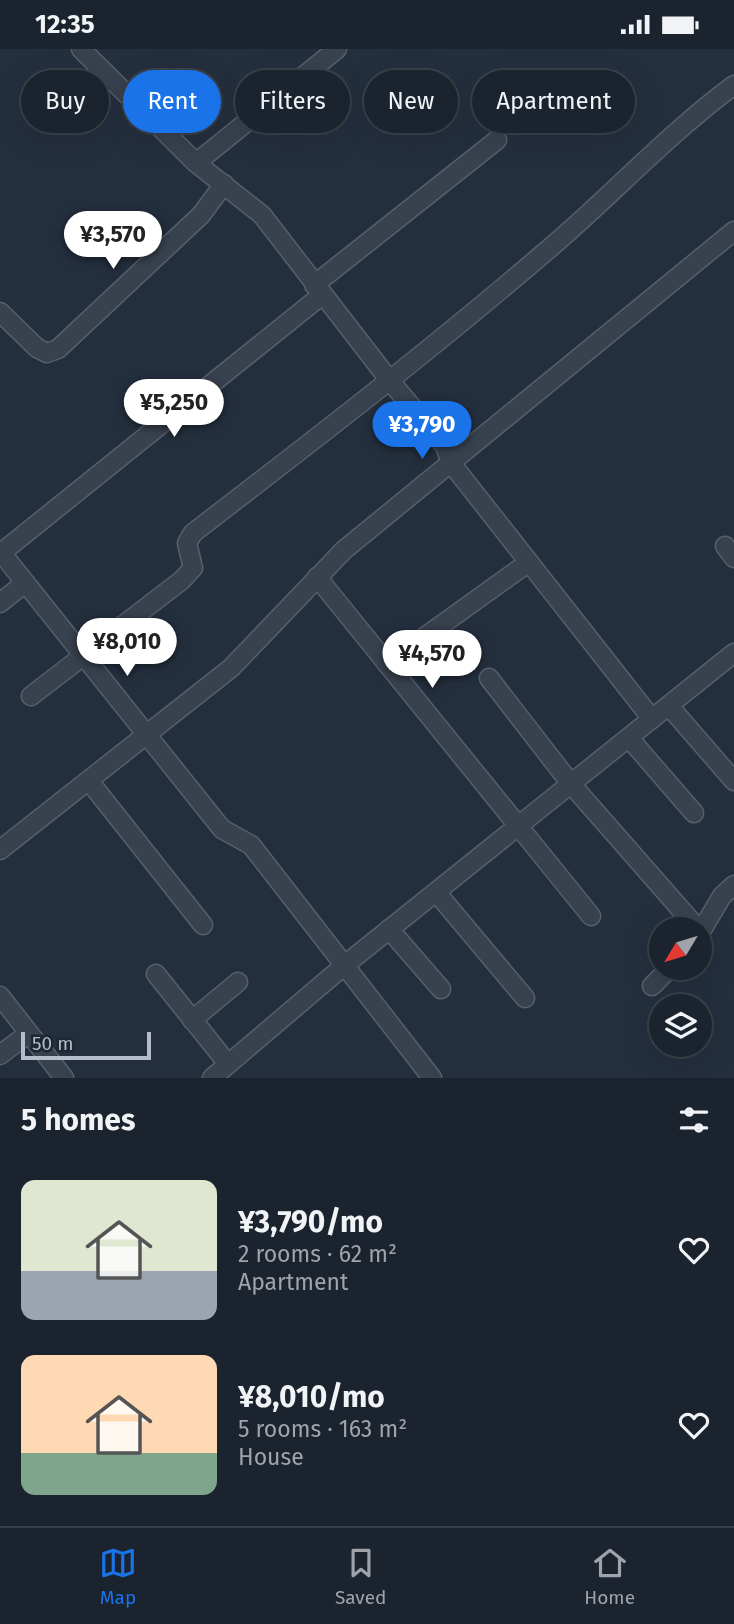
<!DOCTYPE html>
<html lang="en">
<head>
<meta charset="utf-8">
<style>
  :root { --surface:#1b232e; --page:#242b36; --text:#f1f3f6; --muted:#a0a4aa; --line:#39404a; --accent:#1a73e8 }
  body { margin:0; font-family:"Fira Sans",sans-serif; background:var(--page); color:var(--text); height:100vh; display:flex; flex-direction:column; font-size:26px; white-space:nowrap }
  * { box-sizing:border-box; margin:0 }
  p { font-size:23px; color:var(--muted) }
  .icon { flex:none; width:38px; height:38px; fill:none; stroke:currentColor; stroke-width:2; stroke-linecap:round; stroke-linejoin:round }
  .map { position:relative; height:1029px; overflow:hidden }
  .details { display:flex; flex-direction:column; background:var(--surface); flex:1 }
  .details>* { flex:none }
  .guide { position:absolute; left:21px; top:21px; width:693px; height:63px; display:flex; gap:14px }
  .needle { width:46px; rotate:232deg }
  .fabs { position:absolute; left:649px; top:868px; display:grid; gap:14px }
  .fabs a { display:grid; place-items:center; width:63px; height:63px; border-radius:50%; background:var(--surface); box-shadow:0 7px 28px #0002,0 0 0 2px var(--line); font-size:35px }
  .scale { position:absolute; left:21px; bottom:18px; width:130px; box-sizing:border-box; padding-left:7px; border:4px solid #b4bcc9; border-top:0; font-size:19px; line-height:24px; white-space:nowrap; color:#b4bcc9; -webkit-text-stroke:5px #1d2633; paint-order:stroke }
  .price { position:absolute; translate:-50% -60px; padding:0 16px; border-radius:24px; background:#fff; color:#222; font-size:23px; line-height:46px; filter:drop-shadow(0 2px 4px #0008) }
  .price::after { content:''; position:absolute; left:50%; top:42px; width:21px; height:16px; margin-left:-10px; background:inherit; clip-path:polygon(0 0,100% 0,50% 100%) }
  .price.active { background:var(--accent); color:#fff }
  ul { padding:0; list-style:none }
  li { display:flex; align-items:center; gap:21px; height:175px; padding:0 21px }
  li span { display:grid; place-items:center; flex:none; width:196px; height:140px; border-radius:14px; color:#555 }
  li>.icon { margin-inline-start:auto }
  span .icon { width:84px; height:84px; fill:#fffc; stroke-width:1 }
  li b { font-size:30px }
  h2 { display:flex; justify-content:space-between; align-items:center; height:84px; padding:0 21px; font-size:30px }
  .tag { padding:0 24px; border-radius:32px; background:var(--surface); box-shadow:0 7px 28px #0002,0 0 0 2px var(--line); font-size:24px; line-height:63px }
  .tag.active { background:var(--accent); color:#fff }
  .status { display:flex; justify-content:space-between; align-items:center; height:49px; padding:0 35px; background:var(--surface); direction:ltr }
  .status svg { height:19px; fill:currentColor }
  .menu { display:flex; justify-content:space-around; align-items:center; height:98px; border-top:2px solid var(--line); background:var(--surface); font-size:19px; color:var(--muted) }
  .menu a { display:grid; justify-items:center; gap:4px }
  .menu .active { color:var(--accent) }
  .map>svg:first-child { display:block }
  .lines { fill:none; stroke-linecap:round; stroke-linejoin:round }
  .minor-casing { stroke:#565f6c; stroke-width:21 }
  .minor { stroke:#38414e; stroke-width:18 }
</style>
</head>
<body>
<div class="status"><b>12:35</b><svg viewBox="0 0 49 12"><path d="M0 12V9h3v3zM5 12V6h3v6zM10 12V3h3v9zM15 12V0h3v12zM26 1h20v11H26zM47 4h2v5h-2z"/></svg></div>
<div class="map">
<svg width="734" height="1029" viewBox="0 0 734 1029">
  <rect width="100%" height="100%" fill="#242f3e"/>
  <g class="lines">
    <g class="minor-casing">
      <g id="minor">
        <path d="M81 0 196 114 262 166 390 332 445 397 451 414 652 670"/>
        <path d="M196 114 337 0"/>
        <path d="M314 236 497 91"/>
        <path d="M0 263 37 299 47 304 58 300 201 166 224 135"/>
        <path d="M725 497 734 509"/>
        <path d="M0 502 222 780 251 796 432 1029"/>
        <path d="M1 504 322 246"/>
        <path d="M317 528 591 867"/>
        <path d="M0 554 25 534"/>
        <path d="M387 615 529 513"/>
        <path d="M489 629 571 735 698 880"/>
        <path d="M31 647 182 531 193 519 187 494 193 484C314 391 435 298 551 198 613 145 668 85 734 36"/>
        <path d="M669 657 734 732"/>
        <path d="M629 689 694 764"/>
        <path d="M89 732 203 876"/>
        <path d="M0 801 231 619 344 501 734 182"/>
        <path d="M436 843 525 949"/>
        <path d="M389 880 441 940"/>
        <path d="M700 884 722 847 734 836"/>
        <path d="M156 925 228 1015"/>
        <path d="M652 937 670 919"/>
        <path d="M0 947 64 1029"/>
        <path d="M192 971 238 933"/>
        <path d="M0 1006 29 984"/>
        <path d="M212 1029 346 915 734 604"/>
      </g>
    </g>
    <use href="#minor" class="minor"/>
  </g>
</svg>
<div class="fabs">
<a><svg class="needle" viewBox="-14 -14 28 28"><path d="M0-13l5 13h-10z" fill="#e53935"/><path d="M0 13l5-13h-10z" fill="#a0a4aa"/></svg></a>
<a><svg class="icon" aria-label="layers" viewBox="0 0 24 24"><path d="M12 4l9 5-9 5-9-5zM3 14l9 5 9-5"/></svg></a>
</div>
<div class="scale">50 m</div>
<b class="price" style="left:113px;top:222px">¥3,570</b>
<b class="price" style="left:174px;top:390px">¥5,250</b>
<b class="price active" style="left:422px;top:412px">¥3,790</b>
<b class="price" style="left:127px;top:629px">¥8,010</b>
<b class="price" style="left:432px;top:641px">¥4,570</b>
<div class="guide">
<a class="tag">Buy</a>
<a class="tag active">Rent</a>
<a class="tag">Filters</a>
<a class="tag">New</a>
<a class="tag">Apartment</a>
</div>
</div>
<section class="details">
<h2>5 homes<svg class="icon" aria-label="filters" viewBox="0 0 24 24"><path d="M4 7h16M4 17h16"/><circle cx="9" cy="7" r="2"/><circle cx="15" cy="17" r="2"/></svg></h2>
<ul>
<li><span style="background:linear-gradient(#dfe7d0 65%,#9aa5b1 0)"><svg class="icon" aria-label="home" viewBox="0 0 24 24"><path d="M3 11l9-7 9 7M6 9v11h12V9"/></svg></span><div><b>¥3,790/mo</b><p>2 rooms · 62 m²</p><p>Apartment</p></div><svg class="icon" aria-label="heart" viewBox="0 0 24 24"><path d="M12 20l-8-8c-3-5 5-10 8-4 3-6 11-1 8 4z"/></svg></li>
<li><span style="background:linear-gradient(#ffd9b3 70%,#7fa58c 0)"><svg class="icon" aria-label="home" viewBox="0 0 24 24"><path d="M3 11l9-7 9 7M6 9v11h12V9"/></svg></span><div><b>¥8,010/mo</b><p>5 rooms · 163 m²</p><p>House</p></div><svg class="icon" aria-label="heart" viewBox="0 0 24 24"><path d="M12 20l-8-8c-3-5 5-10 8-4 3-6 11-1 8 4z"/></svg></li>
</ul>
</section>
<nav class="menu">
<a class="active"><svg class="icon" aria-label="map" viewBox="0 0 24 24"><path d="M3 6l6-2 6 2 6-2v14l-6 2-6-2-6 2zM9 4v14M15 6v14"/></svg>Map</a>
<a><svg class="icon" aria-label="saved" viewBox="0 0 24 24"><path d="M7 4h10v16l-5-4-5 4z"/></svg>Saved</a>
<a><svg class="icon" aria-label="home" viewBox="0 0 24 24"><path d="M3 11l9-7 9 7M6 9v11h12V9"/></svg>Home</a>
</nav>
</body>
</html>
